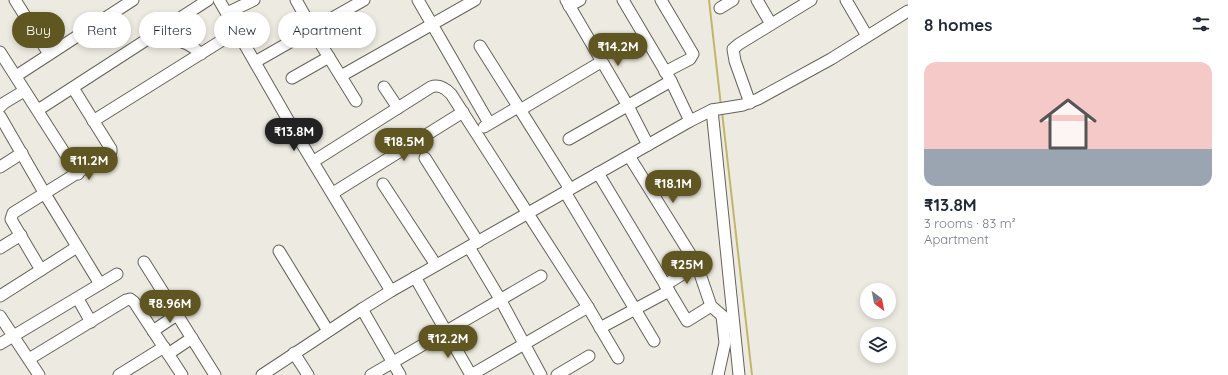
<!DOCTYPE html>
<html lang="en">
<head>
<meta charset="utf-8">
<style>
  :root { --surface:#fff; --page:#f6f6f7; --text:#1f2937; --muted:#747a83; --accent:#5f5622 }
  body { margin:0; font-family:Quicksand,sans-serif; background:var(--page); color:var(--text); height:100vh; display:flex; flex-direction:column; font-size:15px; white-space:nowrap }
  * { box-sizing:border-box; margin:0 }
  p { font-size:13px; color:var(--muted) }
  .icon { flex:none; width:22px; height:22px; fill:none; stroke:currentColor; stroke-width:2; stroke-linecap:round; stroke-linejoin:round }
  .map { position:relative; flex:1; overflow:hidden }
  .details { display:flex; flex-direction:column; background:var(--surface); width:320px }
  .details>* { flex:none }
  .top-card { position:absolute; left:12px; top:12px; width:380px; height:36px; display:flex; gap:8px }
  .needle { width:26px; rotate:148deg }
  .controls { position:absolute; left:860px; top:283px; display:grid; gap:8px }
  .controls a { display:grid; place-items:center; width:36px; height:36px; border-radius:50%; background:var(--surface); box-shadow:0 2px 6px #0003; font-size:20px }
  .price { position:absolute; translate:-50% -34px; padding:0 9px; border-radius:14px; background:var(--accent); color:#fff; font-size:13px; line-height:26px; filter:drop-shadow(0 1px 2px #0008) }
  .price::after { content:''; position:absolute; left:50%; top:24px; width:12px; height:9px; margin-left:-6px; background:inherit; clip-path:polygon(0 0,100% 0,50% 100%) }
  .price.selected { background:#222; color:#fff }
  ul { padding:0; list-style:none }
  li { display:grid; align-content:center; gap:8px; height:212px; padding:0 16px }
  li span { display:grid; place-items:center; height:124px; border-radius:12px; color:#555 }
  li>.icon { margin-inline-start:auto }
  span .icon { width:72px; height:72px; fill:#fffc; stroke-width:1 }
  li b { font-size:17px }
  h2 { display:flex; justify-content:space-between; align-items:center; height:48px; padding:0 16px; font-size:17px }
  .pill { padding:0 14px; border-radius:18px; background:var(--surface); box-shadow:0 2px 6px #0003; font-size:14px; line-height:36px }
  .pill.selected { background:var(--accent); color:#fff }
  main { display:flex; flex:1; min-height:0 }
  .map>svg:first-child { display:block }
  .lines { fill:none; stroke-linecap:round; stroke-linejoin:round }
  .stream { stroke:#c2b469; stroke-width:2 }
  .minor-casing { stroke:#64635a; stroke-width:13 }
  .minor { stroke:#fff; stroke-width:11 }
</style>
</head>
<body>
<main>
<div class="map">
<svg width="908" height="375" viewBox="0 0 908 375">
  <rect width="100%" height="100%" fill="#edebe1"/>
  <g class="lines">
    <g class="stream">
      <path d="M709 0 721 106"/>
      <path d="M722 112 752 375"/>
    </g>
    <g class="minor-casing">
      <g id="minor">
        <path d="M15 0 49 54"/>
        <path d="M219 0 299 139 391 291"/>
        <path d="M296 0 322 46 356 101"/>
        <path d="M418 0 489 123"/>
        <path d="M566 0 628 106 648 145"/>
        <path d="M623 0 671 81 690 121"/>
        <path d="M661 0 693 54 690 59 665 72"/>
        <path d="M757 0 771 24"/>
        <path d="M846 0 867 36"/>
        <path d="M569 6 580 0"/>
        <path d="M720 8 733 0"/>
        <path d="M227 13 254 0"/>
        <path d="M158 33C174 42 186 39 201 54"/>
        <path d="M480 46 570 189"/>
        <path d="M0 52 78 174"/>
        <path d="M255 62 364 0"/>
        <path d="M16 76 133 0"/>
        <path d="M341 76 475 0"/>
        <path d="M292 78 329 57"/>
        <path d="M384 87 398 108"/>
        <path d="M750 103 735 61 733 49 739 44 811 0"/>
        <path d="M0 107 4 103 24 91"/>
        <path d="M38 110 208 0"/>
        <path d="M520 110 601 62"/>
        <path d="M712 110 739 375"/>
        <path d="M0 116 45 194 100 284"/>
        <path d="M93 121 237 31"/>
        <path d="M484 127 518 107"/>
        <path d="M569 139 671 81"/>
        <path d="M629 156 697 265 711 306 733 325"/>
        <path d="M425 158 478 242"/>
        <path d="M314 161 431 87C439 84 445 88 451 94L588 307 618 358"/>
        <path d="M0 167 22 153"/>
        <path d="M598 173 687 321 711 306"/>
        <path d="M383 184 436 265"/>
        <path d="M565 192 654 341"/>
        <path d="M333 193 463 112"/>
        <path d="M469 247 500 299 541 375"/>
        <path d="M0 248 21 235"/>
        <path d="M279 251 328 331"/>
        <path d="M144 262 215 375"/>
        <path d="M41 270 12 221 11 219 13 213 111 152V149L73 88"/>
        <path d="M415 277 471 375"/>
        <path d="M665 285 697 265"/>
        <path d="M0 296 77 247"/>
        <path d="M78 299 91 322"/>
        <path d="M362 309 400 375"/>
        <path d="M0 316 39 375"/>
        <path d="M600 328 669 291"/>
        <path d="M153 331 178 314"/>
        <path d="M0 344 117 274"/>
        <path d="M294 353 308 375"/>
        <path d="M168 354 192 338"/>
        <path d="M29 359 126 300 130 299 134 302 182 375"/>
        <path d="M119 375 164 347"/>
        <path d="M262 375 362 309 391 291 690 121 712 110 743 105 758 99 831 59 908 11"/>
        <path d="M371 375 541 276"/>
        <path d="M471 375 588 307"/>
        <path d="M557 375 589 356"/>
        <path d="M718 375 725 343 722 316"/>
      </g>
    </g>
    <use href="#minor" class="minor"/>
  </g>
</svg>
<div class="controls">
<a><svg class="needle" viewBox="-14 -14 28 28"><path d="M0-13l5 13h-10z" fill="#e53935"/><path d="M0 13l5-13h-10z" fill="#747a83"/></svg></a>
<a><svg class="icon" aria-label="layers" viewBox="0 0 24 24"><path d="M12 4l9 5-9 5-9-5zM3 14l9 5 9-5"/></svg></a>
</div>
<b class="price" style="left:618px;top:67px">₹14.2M</b>
<b class="price selected" style="left:294px;top:152px">₹13.8M</b>
<b class="price" style="left:404px;top:162px">₹18.5M</b>
<b class="price" style="left:89px;top:181px">₹11.2M</b>
<b class="price" style="left:673px;top:204px">₹18.1M</b>
<b class="price" style="left:687px;top:285px">₹25M</b>
<b class="price" style="left:170px;top:324px">₹8.96M</b>
<b class="price" style="left:448px;top:359px">₹12.2M</b>
<div class="top-card">
<a class="pill selected">Buy</a>
<a class="pill">Rent</a>
<a class="pill">Filters</a>
<a class="pill">New</a>
<a class="pill">Apartment</a>
</div>
</div>
<section class="details">
<h2>8 homes<svg class="icon" aria-label="filters" viewBox="0 0 24 24"><path d="M4 7h16M4 17h16"/><circle cx="9" cy="7" r="2"/><circle cx="15" cy="17" r="2"/></svg></h2>
<ul>
<li><span style="background:linear-gradient(#f6c9c9 70%,#9aa5b1 0)"><svg class="icon" aria-label="home" viewBox="0 0 24 24"><path d="M3 11l9-7 9 7M6 9v11h12V9"/></svg></span><div><b>₹13.8M</b><p>3 rooms · 83 m²</p><p>Apartment</p></div></li>
</ul>
</section>
</main>
</body>
</html>
